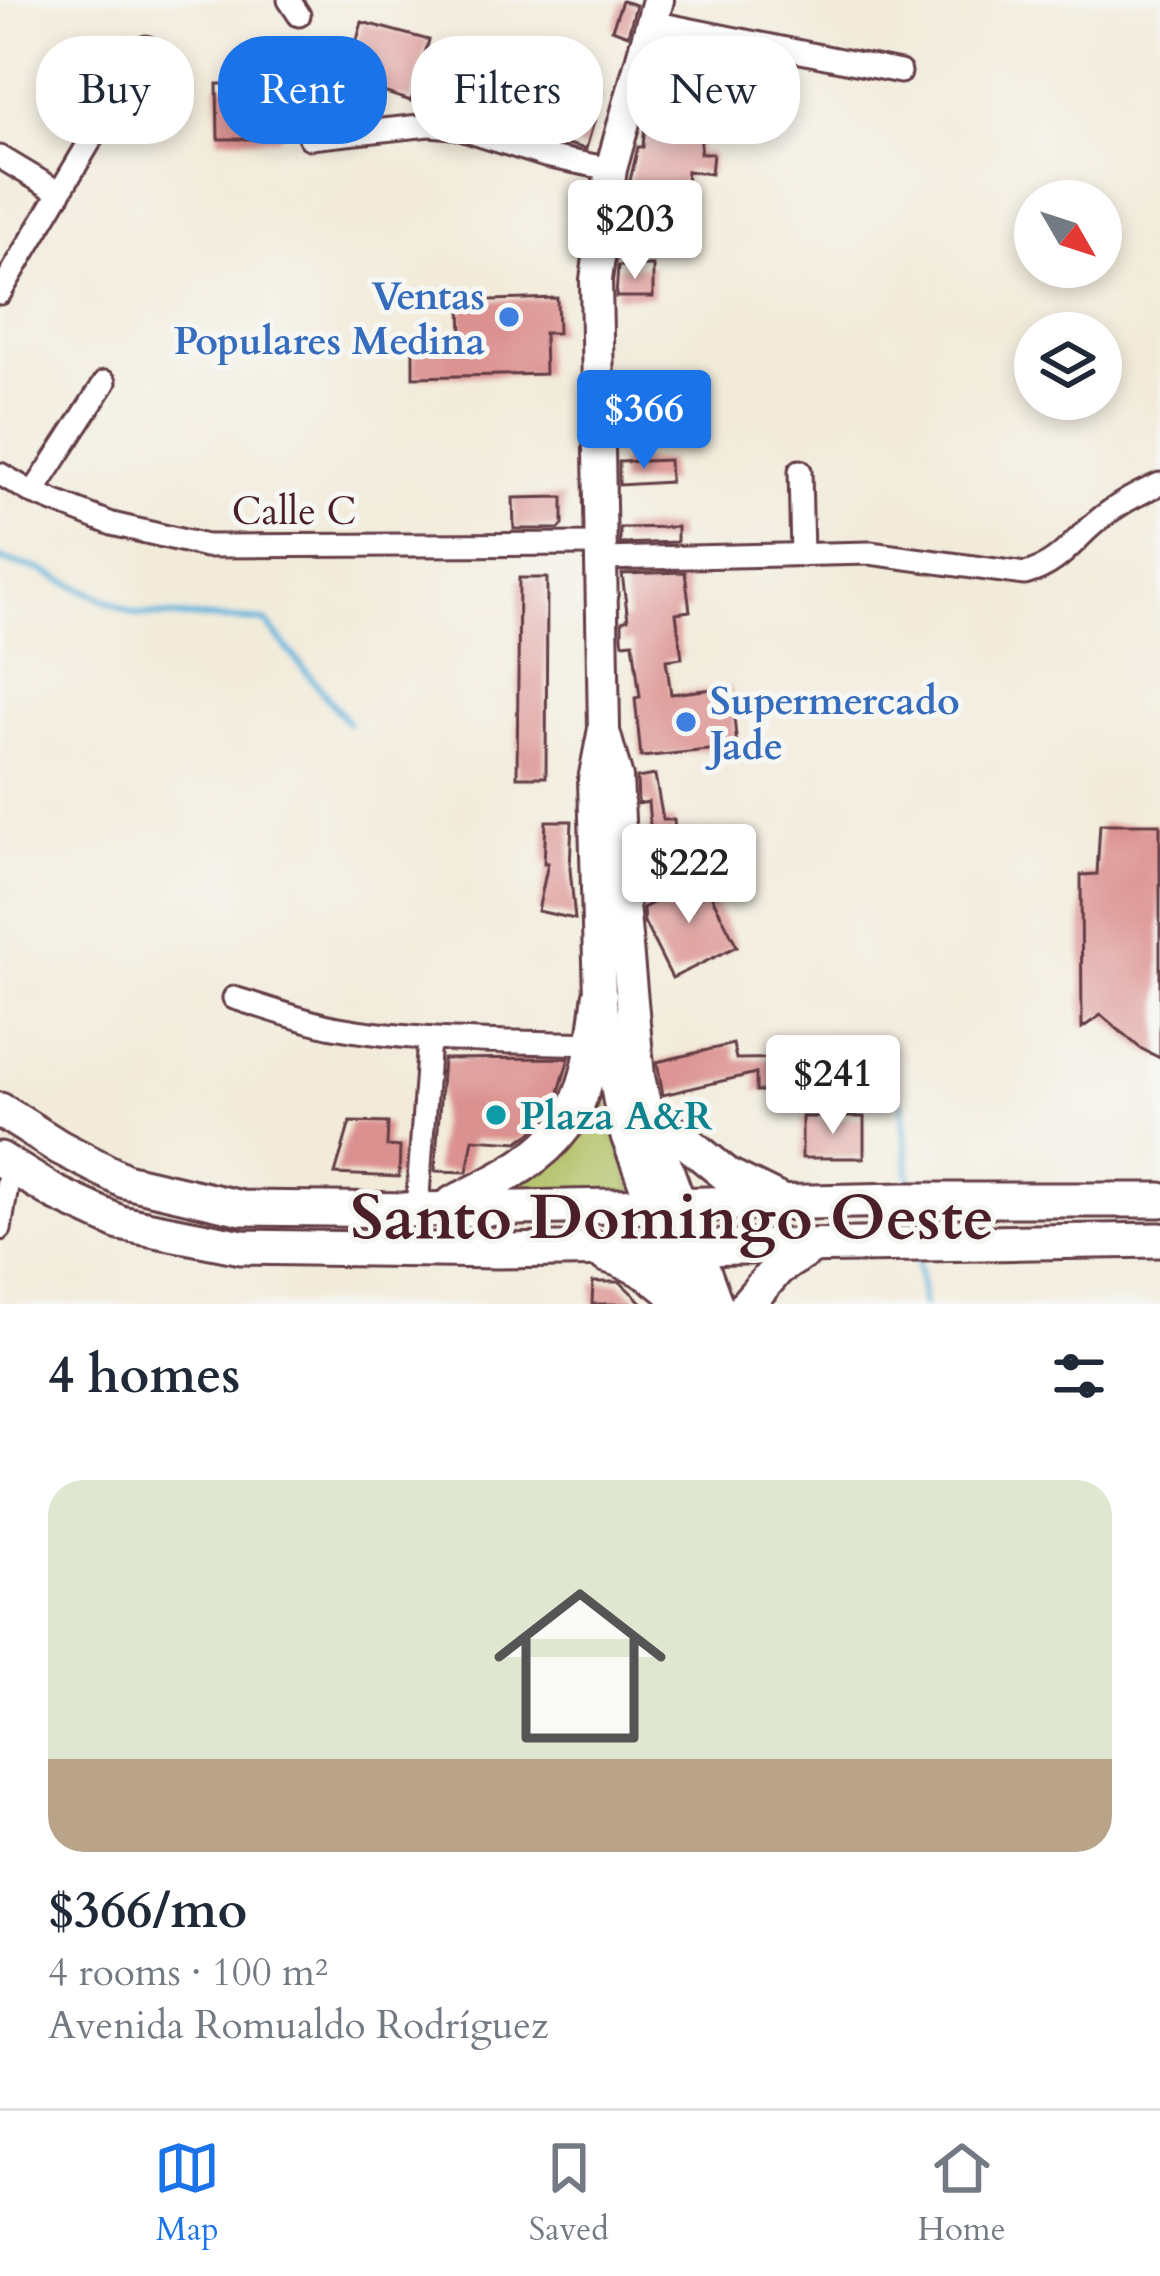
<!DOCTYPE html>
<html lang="en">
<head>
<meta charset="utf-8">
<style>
  :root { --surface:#fff; --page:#f2f2f3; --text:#1f2937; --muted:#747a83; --line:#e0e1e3; --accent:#1a73e8 }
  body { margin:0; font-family:Cardo,serif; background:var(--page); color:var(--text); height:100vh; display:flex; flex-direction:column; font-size:45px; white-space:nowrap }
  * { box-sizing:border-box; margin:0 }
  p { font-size:39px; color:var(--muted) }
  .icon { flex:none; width:66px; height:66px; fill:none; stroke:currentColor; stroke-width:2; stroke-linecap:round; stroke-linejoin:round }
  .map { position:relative; height:1304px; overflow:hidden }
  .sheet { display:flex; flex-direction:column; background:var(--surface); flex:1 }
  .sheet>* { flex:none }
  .guide { position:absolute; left:36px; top:36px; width:1089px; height:108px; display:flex; gap:24px }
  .needle { width:78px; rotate:129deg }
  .controls { position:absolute; left:1014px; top:180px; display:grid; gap:24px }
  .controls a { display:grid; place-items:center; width:108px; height:108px; border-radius:50%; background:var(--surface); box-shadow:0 6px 18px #0003; font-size:60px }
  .price { position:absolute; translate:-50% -102px; padding:0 27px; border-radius:12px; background:#fff; color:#222; font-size:39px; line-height:78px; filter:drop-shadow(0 3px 6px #0008) }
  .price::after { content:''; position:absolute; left:50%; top:72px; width:36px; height:27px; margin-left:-18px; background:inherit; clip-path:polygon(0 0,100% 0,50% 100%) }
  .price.selected { background:var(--accent); color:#fff }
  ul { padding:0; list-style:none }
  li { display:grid; align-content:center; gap:24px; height:636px; padding:0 48px }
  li+li { border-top:3px solid var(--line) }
  li span { display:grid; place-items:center; height:372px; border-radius:36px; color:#555 }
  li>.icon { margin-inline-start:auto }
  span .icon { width:216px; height:216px; fill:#fffc; stroke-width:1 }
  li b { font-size:51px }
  h2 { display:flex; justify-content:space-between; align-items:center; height:144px; padding:0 48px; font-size:51px }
  .tag { padding:0 42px; border-radius:48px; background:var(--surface); box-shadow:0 6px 18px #0003; font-size:42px; line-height:108px }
  .tag.selected { background:var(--accent); color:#fff }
  .tabs { display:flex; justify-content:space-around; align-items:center; height:168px; border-top:3px solid var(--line); background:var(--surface); font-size:33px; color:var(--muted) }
  .tabs a { display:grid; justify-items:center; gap:6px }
  .tabs .selected { color:var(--accent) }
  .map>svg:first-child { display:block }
  .green { fill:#afbe61; stroke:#7c6e46; stroke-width:3 }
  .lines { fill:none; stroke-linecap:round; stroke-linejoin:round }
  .stream { stroke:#60b4dc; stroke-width:6 }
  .building { fill:#db9190 }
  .street-casing { stroke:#633e45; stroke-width:27 }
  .secondary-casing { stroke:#633e45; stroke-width:36 }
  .primary-casing { stroke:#633e45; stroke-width:39 }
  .street { stroke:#fff; stroke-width:21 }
  .secondary { stroke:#fff; stroke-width:30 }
  .primary { stroke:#fff; stroke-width:33 }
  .shop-dot { fill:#3f7fe0; stroke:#f6f6f2; stroke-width:4.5 }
  .culture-dot { fill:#0f9aa8; stroke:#f6f6f2; stroke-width:4.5 }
  .labels { text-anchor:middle; stroke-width:10; stroke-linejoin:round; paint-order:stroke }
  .shop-label { font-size:39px; font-weight:bold; fill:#366cbe; stroke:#f6f6f2; text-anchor:end }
  .street-label { font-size:39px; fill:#4a1f2b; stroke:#f6f6f2 }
  .culture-label { font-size:39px; font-weight:bold; fill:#0d838f; stroke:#f6f6f2; text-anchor:start }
  .town-label { font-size:63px; font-weight:bold; fill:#4a1f2b; stroke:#f6f6f2 }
</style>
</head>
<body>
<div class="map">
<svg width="1160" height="1304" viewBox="0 0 1160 1304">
  <rect width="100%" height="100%" fill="#f6f6f2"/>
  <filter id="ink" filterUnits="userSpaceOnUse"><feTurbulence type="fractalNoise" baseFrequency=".00833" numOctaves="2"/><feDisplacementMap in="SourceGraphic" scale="24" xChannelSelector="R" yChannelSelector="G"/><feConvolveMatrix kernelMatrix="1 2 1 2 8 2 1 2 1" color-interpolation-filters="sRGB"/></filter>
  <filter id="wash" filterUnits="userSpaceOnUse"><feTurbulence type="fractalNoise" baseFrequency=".004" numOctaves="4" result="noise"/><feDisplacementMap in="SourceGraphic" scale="48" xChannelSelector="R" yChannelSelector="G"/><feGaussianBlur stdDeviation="2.7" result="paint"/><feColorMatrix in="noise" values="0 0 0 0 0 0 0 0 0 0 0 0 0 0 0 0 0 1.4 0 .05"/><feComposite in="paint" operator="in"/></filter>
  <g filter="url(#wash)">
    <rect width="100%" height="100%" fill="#f2ebda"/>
    <path class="green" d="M598 1071 635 1194 478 1199Z"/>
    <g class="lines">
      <g class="stream">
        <path d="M0 559 41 570 135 614 265 621 348 723"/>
        <path d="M902 1104 910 1187"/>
        <path d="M917 1254 923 1304"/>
      </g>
    </g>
    <g id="blocks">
      <g class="building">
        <path d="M622 1 636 5 628 35 612 29Z"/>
        <path d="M362 22 429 40 411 101 346 80Z"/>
        <path d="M673 43 741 59 729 111 675 99 664 84Z"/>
        <path d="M501 71 602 94 586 149 486 122Z"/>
        <path d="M254 80H279L285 122H280V139H218L217 84H254Z"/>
        <path d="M645 124 702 129 700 153 713 154 711 174 687 171 685 194 628 189 638 147H643Z"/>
        <path d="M618 266H653V297H616Z"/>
        <path d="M557 298 558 333H544L545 374 413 377V340L462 339 461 301Z"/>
        <path d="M659 391V406H675V429L618 430V392Z"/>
        <path d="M669 460 670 482 619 485V462Z"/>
        <path d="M563 497V525L559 529H514L513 498Z"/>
        <path d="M677 527V542L620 544V528Z"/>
        <path d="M685 572 690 611 676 613 682 658 666 660 671 694 731 687 737 747 641 757 635 698 640 697 633 642 623 643 622 637V621L628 619 622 574Z"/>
        <path d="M519 578H547L546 777H517Z"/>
        <path d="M655 775 663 820H674L678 864 654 867 648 802 638 804 637 778Z"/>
        <path d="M546 821H572L570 869 575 919 538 911 548 863H544Z"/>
        <path d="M1100 824H1160V1058L1140 1048 1101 1015 1082 1028 1081 875 1097 874Z"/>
        <path d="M713 872 721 887 710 893 737 946 672 978 644 922 643 908Z"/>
        <path d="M733 1044 736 1059 810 1058V1091H756V1073L663 1095 657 1062Z"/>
        <path d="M569 1058 558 1095 532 1132 518 1142 473 1139 467 1172 435 1171 443 1059Z"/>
        <rect x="802" y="1117" width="62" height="41"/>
        <path d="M350 1122 388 1123 387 1146 400 1147 399 1177 335 1174Z"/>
        <path d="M593 1282H620L643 1304H592Z"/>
      </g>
    </g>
  </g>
  <g filter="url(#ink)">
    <use href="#blocks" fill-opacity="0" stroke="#633e45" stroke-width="3"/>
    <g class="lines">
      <g class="street-casing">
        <g id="street">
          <path d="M289 0 299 15"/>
          <path d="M652 22 900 72"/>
          <path d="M310 138 429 125 454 127 545 156 611 169"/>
          <path d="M0 157 60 193"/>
          <path d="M0 293 146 47"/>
          <path d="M800 471 802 555"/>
          <path d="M0 474 33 493 112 524 206 546 601 544"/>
          <path d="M33 493 105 382"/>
          <path d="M601 559 870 553 1025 574C1054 566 1066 550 1087 530 1107 511 1134 495 1160 484"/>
          <path d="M234 998C267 1008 300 1020 333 1027 420 1043 507 1041 595 1044"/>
          <path d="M417 1210 429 1039"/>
          <path d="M0 1229 10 1168"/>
        </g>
      </g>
      <g class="secondary-casing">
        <g id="secondary">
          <path d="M658 0 611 169 596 280 604 729 594 780 600 997 624 1129 689 1304"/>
          <path d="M605 735 617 778 623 904 639 1077 647 1113 717 1304"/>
        </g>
      </g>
      <g class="primary-casing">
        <g id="primary">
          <path d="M0 1110 59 1147 125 1181 242 1208 417 1210 904 1200H1160"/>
          <path d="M650 1121 679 1136 727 1175 778 1200"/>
          <path d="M0 1159 55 1193 120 1223 242 1247 499 1251 1160 1240"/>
          <path d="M453 1203C567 1148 586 1124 600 997"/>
          <path d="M606 1255C638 1265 661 1279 683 1304"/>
          <path d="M747 1304 778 1268 812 1247"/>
        </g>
      </g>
      <use href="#street" class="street"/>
      <use href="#secondary" class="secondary"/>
      <use href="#primary" class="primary"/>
    </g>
  </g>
  <g class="shop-dot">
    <circle cx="509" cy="317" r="12"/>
    <circle cx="686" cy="722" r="12"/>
  </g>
  <circle class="culture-dot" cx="496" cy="1115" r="12"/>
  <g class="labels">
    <g class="shop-label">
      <text x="485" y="309">Ventas<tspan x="485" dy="45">Populares Medina</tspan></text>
      <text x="710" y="714" text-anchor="start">Supermercado<tspan x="710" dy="45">Jade</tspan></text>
    </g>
    <g class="street-label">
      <text x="294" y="524">Calle C</text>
    </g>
    <g class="culture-label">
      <text x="520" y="1129">Plaza A&amp;R</text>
    </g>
    <g class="town-label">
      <text x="672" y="1238">Santo Domingo Oeste</text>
    </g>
  </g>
</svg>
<div class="controls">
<a><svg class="needle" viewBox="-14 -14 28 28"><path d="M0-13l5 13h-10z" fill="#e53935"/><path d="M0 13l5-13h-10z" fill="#747a83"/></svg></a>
<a><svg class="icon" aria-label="layers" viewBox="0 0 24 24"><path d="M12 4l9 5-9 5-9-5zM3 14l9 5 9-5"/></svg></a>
</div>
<b class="price" style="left:635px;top:282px">$203</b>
<b class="price selected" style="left:644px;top:472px">$366</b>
<b class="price" style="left:689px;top:926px">$222</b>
<b class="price" style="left:833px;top:1137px">$241</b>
<div class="guide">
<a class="tag">Buy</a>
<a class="tag selected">Rent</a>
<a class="tag">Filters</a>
<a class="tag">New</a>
</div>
</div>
<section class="sheet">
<h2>4 homes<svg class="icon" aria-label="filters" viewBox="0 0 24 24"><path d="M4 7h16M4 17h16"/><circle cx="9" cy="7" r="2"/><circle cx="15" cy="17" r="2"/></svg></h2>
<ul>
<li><span style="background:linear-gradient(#dfe7d0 75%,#b9a48a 0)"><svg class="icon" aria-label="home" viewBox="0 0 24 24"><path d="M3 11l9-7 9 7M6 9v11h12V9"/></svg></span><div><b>$366/mo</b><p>4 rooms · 100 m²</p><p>Avenida Romualdo Rodríguez</p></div></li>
</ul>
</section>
<nav class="tabs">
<a class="selected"><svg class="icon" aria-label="map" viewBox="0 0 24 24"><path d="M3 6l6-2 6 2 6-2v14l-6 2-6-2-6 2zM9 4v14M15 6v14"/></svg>Map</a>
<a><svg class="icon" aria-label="saved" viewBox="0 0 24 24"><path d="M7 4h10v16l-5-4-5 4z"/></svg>Saved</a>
<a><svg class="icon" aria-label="home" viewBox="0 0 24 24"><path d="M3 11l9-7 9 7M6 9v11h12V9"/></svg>Home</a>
</nav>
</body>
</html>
